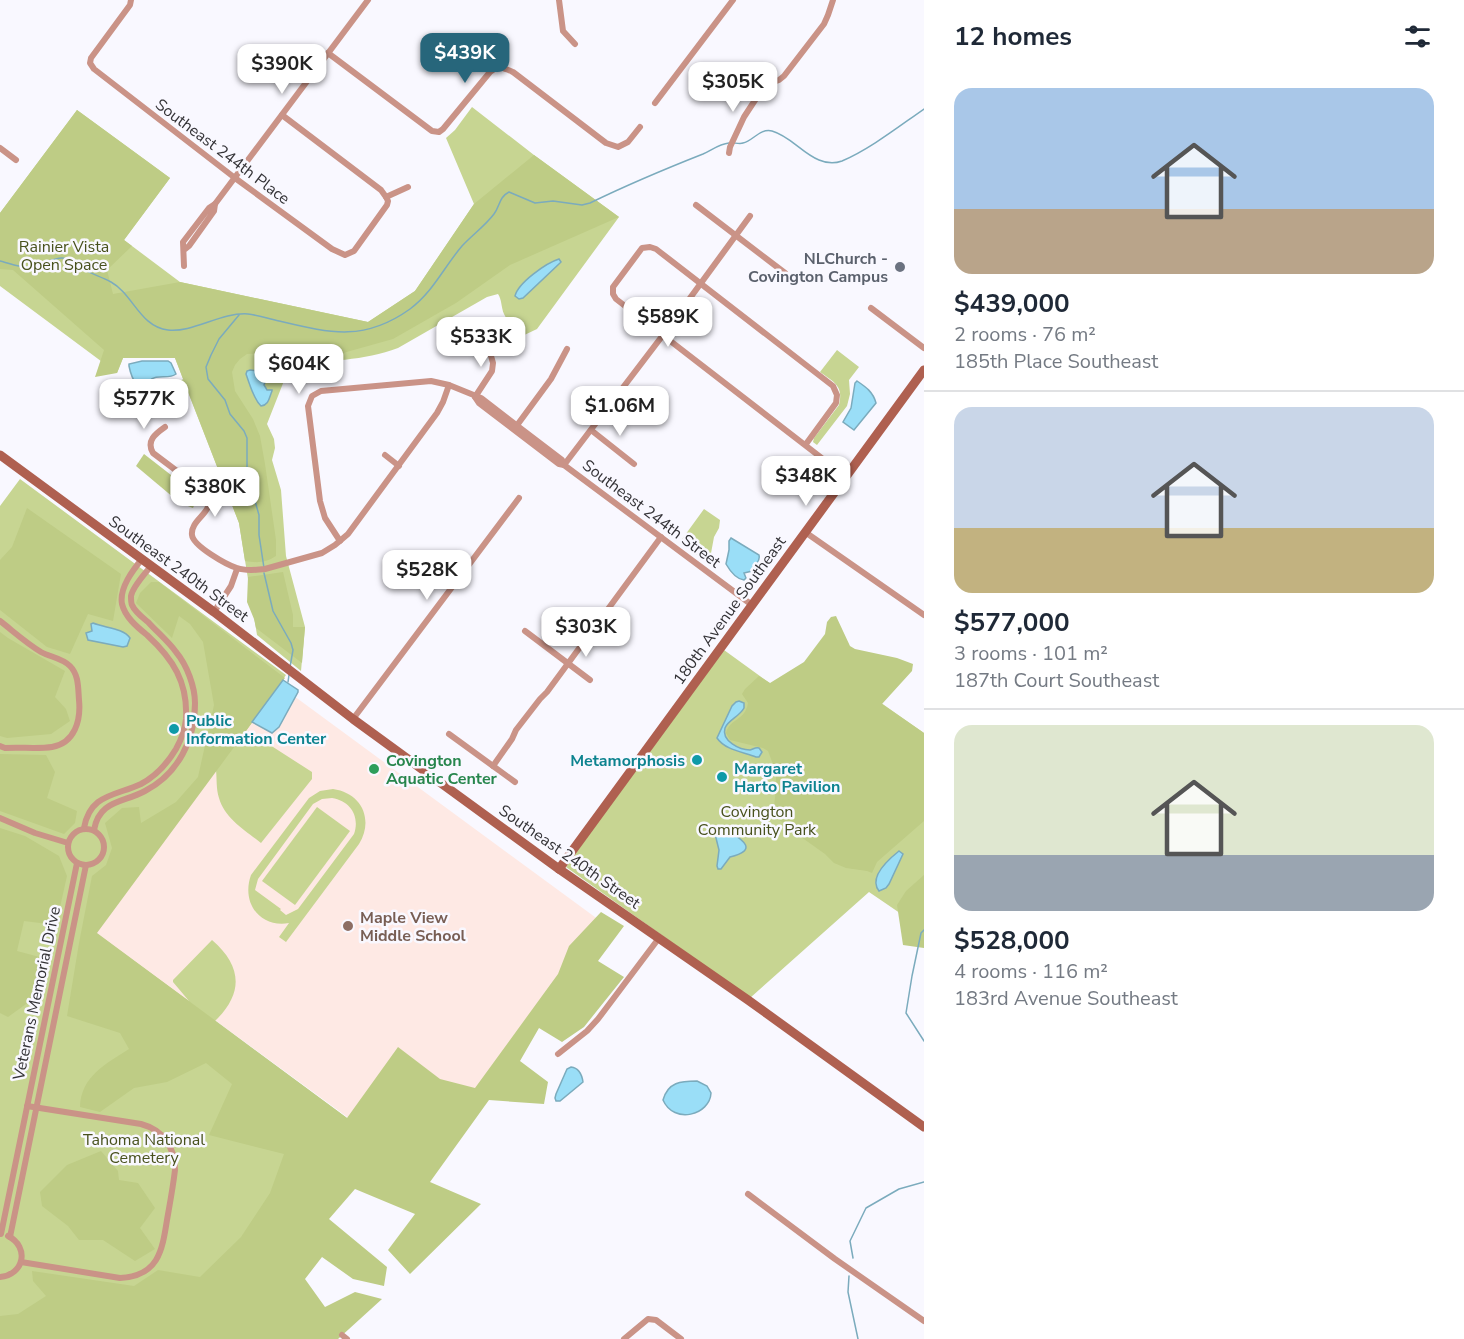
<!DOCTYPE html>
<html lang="en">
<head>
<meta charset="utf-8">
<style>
  :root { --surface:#fff; --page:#f2f2f3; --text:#1f2937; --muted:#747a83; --line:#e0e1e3; --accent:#27667b }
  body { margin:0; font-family:"Nunito Sans",sans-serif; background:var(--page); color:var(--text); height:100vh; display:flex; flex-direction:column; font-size:22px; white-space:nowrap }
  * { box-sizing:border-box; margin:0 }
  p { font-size:20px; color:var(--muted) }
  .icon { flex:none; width:33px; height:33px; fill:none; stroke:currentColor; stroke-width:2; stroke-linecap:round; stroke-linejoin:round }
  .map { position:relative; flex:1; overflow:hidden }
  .side { display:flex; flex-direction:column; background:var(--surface); width:540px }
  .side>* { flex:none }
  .price { position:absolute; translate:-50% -51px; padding:0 14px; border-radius:12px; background:#fff; color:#222; font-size:20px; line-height:39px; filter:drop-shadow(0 2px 3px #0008) }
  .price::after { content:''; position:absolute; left:50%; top:36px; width:18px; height:14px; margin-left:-9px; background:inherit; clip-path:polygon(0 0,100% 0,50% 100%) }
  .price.selected { background:var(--accent); color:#fff }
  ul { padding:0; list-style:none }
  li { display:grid; align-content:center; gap:12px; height:318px; padding:0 30px }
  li+li { border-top:2px solid var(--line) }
  li span { display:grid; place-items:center; height:186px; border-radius:18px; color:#555 }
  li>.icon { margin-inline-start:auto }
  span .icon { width:108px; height:108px; fill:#fffc; stroke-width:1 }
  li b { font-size:26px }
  h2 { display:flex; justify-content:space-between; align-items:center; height:72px; padding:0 30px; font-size:26px }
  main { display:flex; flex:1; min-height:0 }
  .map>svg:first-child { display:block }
  .education { fill:#fee9e4 }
  .green { fill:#c7d592; fill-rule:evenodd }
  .forest { fill:#becc85 }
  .water { fill:#9adef7; stroke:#7babbd; stroke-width:1.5 }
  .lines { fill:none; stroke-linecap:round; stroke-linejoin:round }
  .stream { stroke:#7babbd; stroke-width:1.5 }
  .street { stroke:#ca9387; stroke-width:6 }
  .secondary { stroke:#af6050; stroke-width:9 }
  .worship-dot { fill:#6b7280; stroke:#f9f8ff; stroke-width:2 }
  .culture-dot { fill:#0f9aa8; stroke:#f9f8ff; stroke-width:2 }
  .leisure-dot { fill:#2e9e5b; stroke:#f9f8ff; stroke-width:2 }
  .education-dot { fill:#8d6e63; stroke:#f9f8ff; stroke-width:2 }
  .labels { text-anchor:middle; stroke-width:5; stroke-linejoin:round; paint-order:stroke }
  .street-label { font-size:16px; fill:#343337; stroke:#f9f8ff }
  .park-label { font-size:16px; fill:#48511d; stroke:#f9f8ff }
  .worship-label { font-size:16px; font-weight:bold; fill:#5b616d; stroke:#f9f8ff; text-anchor:end }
  .culture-label { font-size:16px; font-weight:bold; fill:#0d838f; stroke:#f9f8ff; text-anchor:start }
  .leisure-label { font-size:16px; font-weight:bold; fill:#27864d; stroke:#f9f8ff; text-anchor:start }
  .education-label { font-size:16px; font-weight:bold; fill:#785e54; stroke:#f9f8ff; text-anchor:start }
</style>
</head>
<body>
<main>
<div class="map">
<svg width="924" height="1339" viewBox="0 0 924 1339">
  <rect width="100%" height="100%" fill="#f9f8ff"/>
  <path class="education" d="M279 685 599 920 421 1171 96 933Z"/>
  <g class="green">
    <path d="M472 107 534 155 619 217 537 329 518 338C513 330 508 322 504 314 501 307 502 300 498 294L487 297 398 348C364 361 327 361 291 363L267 424 274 439 275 448 272 460 281 490 286 556 305 627 301 671 257 635 239 523 186 387 178 398 174 392 175 385 183 379 175 358H123L117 373 0 286V213L77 110 170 178 124 240 180 282 368 322 415 291 474 204 446 138 455 130Z"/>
    <path d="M837 350 859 367 849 380 850 394 847 406 817 445 813 442 814 438 839 405C844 386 834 382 820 372Z"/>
    <path d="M20 479 286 675 246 731H248L312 772V779L261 843C245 830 225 819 219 798 216 789 217 779 216 770L96 933 189 1001 173 982V980L212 940C242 966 244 993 215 1021L347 1118 184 1339H0V506Z"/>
    <path d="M704 509 720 520 719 528 714 537 709 564 680 542Z"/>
    <path d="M724 650 789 697 817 658 924 733V907L913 922 869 892 750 998 566 867 582 844Z"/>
    <path d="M333 789C362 793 374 820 359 844L286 942 279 937 289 923C260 928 241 903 251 875L309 798 320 791ZM332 798C351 801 360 817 354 834L298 909 286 915 280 910 281 909 255 890 258 879 313 804 322 799Z"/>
    <path d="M317 807 350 831 295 905 262 881Z"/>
  </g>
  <g class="forest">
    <path d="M77 110 170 178 124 240 132 246 107 270 113 294 180 282 368 322 415 291 474 204 534 155 619 217 510 265 456 303 393 339 343 353 277 352 247 354 240 359 235 365 232 372 235 391 253 419 260 436 265 464 276 540V556C265 563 257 563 245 561L239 523 175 358H123L117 373 95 377 104 350 13 270 0 269V213Z"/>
    <path d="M144 454 198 496 193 508 180 503 136 466Z"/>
    <path d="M27 508 121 574 113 621 88 614 70 654 47 647 0 610V560L12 547Z"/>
    <path d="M283 572 293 615V627H305L302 663 256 628 254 619 247 602 248 577Z"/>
    <path d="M151 582H159L285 678 97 933 347 1118 398 1047 440 1079 475 1088 558 974 569 946 601 912 624 926 598 961 624 977 584 1027 562 1042 539 1028 520 1061 548 1082 544 1104 489 1100 430 1182 481 1204 410 1274 388 1250 415 1214 355 1189 329 1219 387 1267 384 1286 353 1279 322 1257 305 1279 325 1307 355 1292 382 1299 338 1339H0V1316L18 1314 46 1296 33 1281 32 1271 134 1286 158 1270 200 1277 241 1237 270 1193 284 1154 209 1135 232 1084 206 1063 167 1082 134 1088 100 1112 80 1107C81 1076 106 1064 129 1049L120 1033 67 1016 79 943 92 876 106 865 112 848 105 823 122 808 139 807 141 823 176 802 198 777 214 705 203 642 190 624 179 616 172 638 136 603 140 593Z"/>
    <path d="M836 616 850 646 855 649 897 658 913 664 912 671 882 704 924 733V821L877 862 872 873 867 871 846 868 834 863 825 854 794 832 777 818 774 806 776 789V772L768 751 763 748 730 740 726 733C730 718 745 721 748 703L742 694 745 689 759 676 770 683 804 662 825 634 827 622 831 617Z"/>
    <path d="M0 632 8 638 65 671 55 697 66 709 70 721 51 734 7 738 0 736Z"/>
    <path d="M0 754 46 755 55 772 47 798 77 811 75 823 64 834 0 811Z"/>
    <path d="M0 828 25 836 59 856 67 876 56 925 24 921 17 951 51 960 44 991 8 1017 0 1013Z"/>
    <path d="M924 875V948L903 945 897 905 906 891Z"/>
    <path d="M101 1151 118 1171 119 1180 138 1183 155 1208 140 1228 155 1249 135 1261 103 1240H79L68 1226 42 1206 40 1192 67 1165Z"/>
  </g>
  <g class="water">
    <path d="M559 259 561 262 560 263 523 298 519 299 515 296C518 283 546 263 559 259Z"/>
    <path d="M142 361H168L171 363 176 374C168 380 157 373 149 381L150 384C139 398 131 376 129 366V364Z"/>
    <path d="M250 370 269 372 264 385 267 390H272V391C269 398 269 405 261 406 253 398 250 385 246 374L247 371Z"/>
    <path d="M857 381C866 387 873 392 876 403L854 430 843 422 851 408 855 383Z"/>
    <path d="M731 538 759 555C761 561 754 566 752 571L744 573 746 578 744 580C736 579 730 571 726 564L729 550V541Z"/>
    <path d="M93 623C105 628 123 628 130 638L127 646 123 647 88 640 86 633 92 631 91 624Z"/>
    <path d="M283 680 298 690V692L279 727 272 733 252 722Z"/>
    <path d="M739 701 744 703V708C739 717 728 720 725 728 721 741 740 750 750 750 754 749 755 747 759 748 760 749 761 751 762 752L759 757H756C743 752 725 750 717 738L732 706 736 702Z"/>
    <path d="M719 826 723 827C737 837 763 849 730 857L721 869H718L717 866 719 850 714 830Z"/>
    <path d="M899 851 903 854 889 884 886 888 879 891C868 877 889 859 899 851Z"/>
    <path d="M571 1067C579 1068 582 1075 583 1082L560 1101H556L555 1098 556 1094 567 1069Z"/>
    <path d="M697 1081 707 1086 711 1093C710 1115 674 1125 663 1100 668 1082 681 1081 697 1081Z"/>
  </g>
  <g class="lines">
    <g class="stream">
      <path d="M734 143C735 143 741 144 743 143 753 141 760 128 772 131 790 136 802 153 819 160 826 163 834 164 842 161 870 149 898 127 924 109"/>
      <path d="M0 261C11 264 24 269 36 266 44 264 53 258 62 258 68 258 72 263 78 266 88 273 100 276 111 282 133 294 140 327 168 330 193 333 221 312 248 314 258 315 269 319 279 321 330 333 364 342 410 309 433 292 444 267 462 246 472 235 485 226 494 214 500 206 499 197 509 192L535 203 553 201 582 205 590 203C627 185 665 169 703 154 712 150 719 144 729 143"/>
      <path d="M239 315 219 339 211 355 206 367 208 379 225 400 230 414 244 431 247 438V473L259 515V535L264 568"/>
      <path d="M264 573 273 611 291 643 293 650 290 667"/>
      <path d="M288 682 289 675"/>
      <path d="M924 930 921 933 912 976 906 1013 924 1041"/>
      <path d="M853 1258 850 1241 866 1208 899 1189 924 1182"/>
      <path d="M849 1276 848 1292 858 1339"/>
    </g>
    <g class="street">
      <path d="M131 0 130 5 91 58 90 63 94 69 235 178 332 249 345 255 354 251 387 205 388 201 386 197 408 187"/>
      <path d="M559 0 563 31 575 44"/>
      <path d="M328 53 432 131 439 132 443 129 490 72C498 65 504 68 513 72L606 143 618 147 628 142 640 127"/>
      <path d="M283 59 309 79"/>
      <path d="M655 103 733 0"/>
      <path d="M282 115 381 190 386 197"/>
      <path d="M0 148 16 160"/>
      <path d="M729 153 730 147 744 117 765 85 779 80 784 76 824 24 828 15 833 0"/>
      <path d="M215 204 368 0"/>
      <path d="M696 205 785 273"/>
      <path d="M750 216 663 335 564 465 752 605"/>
      <path d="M184 250 189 246 214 211 215 204 209 208 183 242 184 266"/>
      <path d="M871 308 924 348"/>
      <path d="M475 397 492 371 493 363 486 338"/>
      <path d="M165 427C155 434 146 441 153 453L206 493C218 512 190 518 192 535 193 546 227 565 237 568 245 571 257 570 265 569L322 553 335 545 348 534 437 413 443 402 449 385"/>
      <path d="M515 428 551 379 567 349"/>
      <path d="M591 430 634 464"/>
      <path d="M806 444 836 403 837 395 833 386 656 249 650 247 642 248 613 287V294L616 299 845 476"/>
      <path d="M385 455 399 466"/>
      <path d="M805 532 924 615"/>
      <path d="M340 541 325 518 320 501 308 406 312 396 321 391 431 381 449 385 481 398 562 460 564 465 559 464 479 403 475 397"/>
      <path d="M214 612 231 586 237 569"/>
      <path d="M0 621C13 631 26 643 41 652 50 657 62 658 70 666 79 675 78 688 79 700 81 720 75 743 52 747 39 749 19 747 5 748L0 746"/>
      <path d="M525 631 590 680"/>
      <path d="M353 719 519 498"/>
      <path d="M449 734 515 782"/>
      <path d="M493 766 512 739 516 730 540 699 547 692 661 537"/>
      <path d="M0 818 35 833 68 843"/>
      <path d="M84 828C90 794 115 796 141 784 156 776 167 764 176 749 181 740 185 729 186 719 188 682 173 659 147 635 137 627 125 617 122 604 119 588 133 570 142 559"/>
      <circle cx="86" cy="847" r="18"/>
      <path d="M94 830C99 800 123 803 145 791 178 774 195 740 195 703 195 687 187 665 176 652 168 641 157 632 148 622 142 617 135 612 132 605 131 603 131 599 131 596 133 586 145 574 151 566"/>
      <path d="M558 1054 587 1031 598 1019 659 938"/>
      <path d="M748 1194 835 1259 924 1321"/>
      <path d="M1 1234 77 863"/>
      <path d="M10 1237 86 865"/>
      <path d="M21 1262 120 1278C158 1276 162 1252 167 1220 170 1203 173 1187 175 1170 175 1147 163 1130 141 1124L27 1106"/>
      <path d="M0 1277C24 1275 30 1247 8 1236"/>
      <path d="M342 1335 347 1339"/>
      <path d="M624 1339 648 1319 656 1320 681 1339"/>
    </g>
    <g class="secondary">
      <path d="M0 455 214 612 353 719 559 869 748 1000 924 1127"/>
      <path d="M559 869 924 370"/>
    </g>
  </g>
  <circle class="worship-dot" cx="900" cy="267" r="6"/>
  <g class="culture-dot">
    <circle cx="174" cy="729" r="6"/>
    <circle cx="697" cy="760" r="6"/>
    <circle cx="722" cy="777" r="6"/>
  </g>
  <circle class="leisure-dot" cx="374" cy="769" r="6"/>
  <circle class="education-dot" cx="348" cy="926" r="6"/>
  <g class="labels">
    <g class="street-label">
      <text transform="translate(223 151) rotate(37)" y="6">Southeast 244th Place</text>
      <text transform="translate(652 513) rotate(37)" y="6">Southeast 244th Street</text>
      <text transform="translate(179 568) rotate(36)" y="6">Southeast 240th Street</text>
      <text transform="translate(729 610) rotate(-54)" y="6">180th Avenue Southeast</text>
      <text transform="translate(570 856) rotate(35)" y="6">Southeast 240th Street</text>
      <text transform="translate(36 993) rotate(-78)" y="6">Veterans Memorial Drive</text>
    </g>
    <g class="park-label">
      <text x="64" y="252">Rainier Vista<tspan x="64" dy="18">Open Space</tspan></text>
      <text x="757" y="817">Covington<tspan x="757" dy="18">Community Park</tspan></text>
      <text x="144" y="1145">Tahoma National<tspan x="144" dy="18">Cemetery</tspan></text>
    </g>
    <g class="worship-label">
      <text x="888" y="264">NLChurch -<tspan x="888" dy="18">Covington Campus</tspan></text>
    </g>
    <g class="culture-label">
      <text x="186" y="726">Public<tspan x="186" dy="18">Information Center</tspan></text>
      <text x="685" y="766" text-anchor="end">Metamorphosis</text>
      <text x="734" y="774">Margaret<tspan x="734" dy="18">Harto Pavilion</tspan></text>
    </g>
    <g class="leisure-label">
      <text x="386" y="766">Covington<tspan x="386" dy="18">Aquatic Center</tspan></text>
    </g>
    <g class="education-label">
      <text x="360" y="923">Maple View<tspan x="360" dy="18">Middle School</tspan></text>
    </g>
  </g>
</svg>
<b class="price selected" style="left:465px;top:84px">$439K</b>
<b class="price" style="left:282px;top:95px">$390K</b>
<b class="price" style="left:733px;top:113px">$305K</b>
<b class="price" style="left:668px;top:348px">$589K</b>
<b class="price" style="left:481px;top:368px">$533K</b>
<b class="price" style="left:299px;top:395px">$604K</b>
<b class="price" style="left:144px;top:430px">$577K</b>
<b class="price" style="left:620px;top:437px">$1.06M</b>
<b class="price" style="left:806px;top:507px">$348K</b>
<b class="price" style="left:215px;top:518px">$380K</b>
<b class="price" style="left:427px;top:601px">$528K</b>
<b class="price" style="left:586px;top:658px">$303K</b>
</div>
<section class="side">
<h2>12 homes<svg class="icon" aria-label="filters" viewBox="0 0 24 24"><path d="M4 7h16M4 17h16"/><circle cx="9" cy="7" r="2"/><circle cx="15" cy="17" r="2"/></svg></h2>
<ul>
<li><span style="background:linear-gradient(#a9c7e8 65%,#b9a48a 0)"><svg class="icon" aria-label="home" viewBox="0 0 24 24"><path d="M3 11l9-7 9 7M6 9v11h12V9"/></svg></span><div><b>$439,000</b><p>2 rooms · 76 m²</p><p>185th Place Southeast</p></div></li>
<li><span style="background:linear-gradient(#c9d6e8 65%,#c2b280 0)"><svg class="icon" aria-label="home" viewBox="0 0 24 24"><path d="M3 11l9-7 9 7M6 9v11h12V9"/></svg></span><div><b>$577,000</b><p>3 rooms · 101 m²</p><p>187th Court Southeast</p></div></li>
<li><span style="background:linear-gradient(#dfe7d0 70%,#9aa5b1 0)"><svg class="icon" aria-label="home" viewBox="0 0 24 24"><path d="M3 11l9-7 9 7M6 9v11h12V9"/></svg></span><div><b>$528,000</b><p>4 rooms · 116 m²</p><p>183rd Avenue Southeast</p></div></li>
</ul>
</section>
</main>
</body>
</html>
